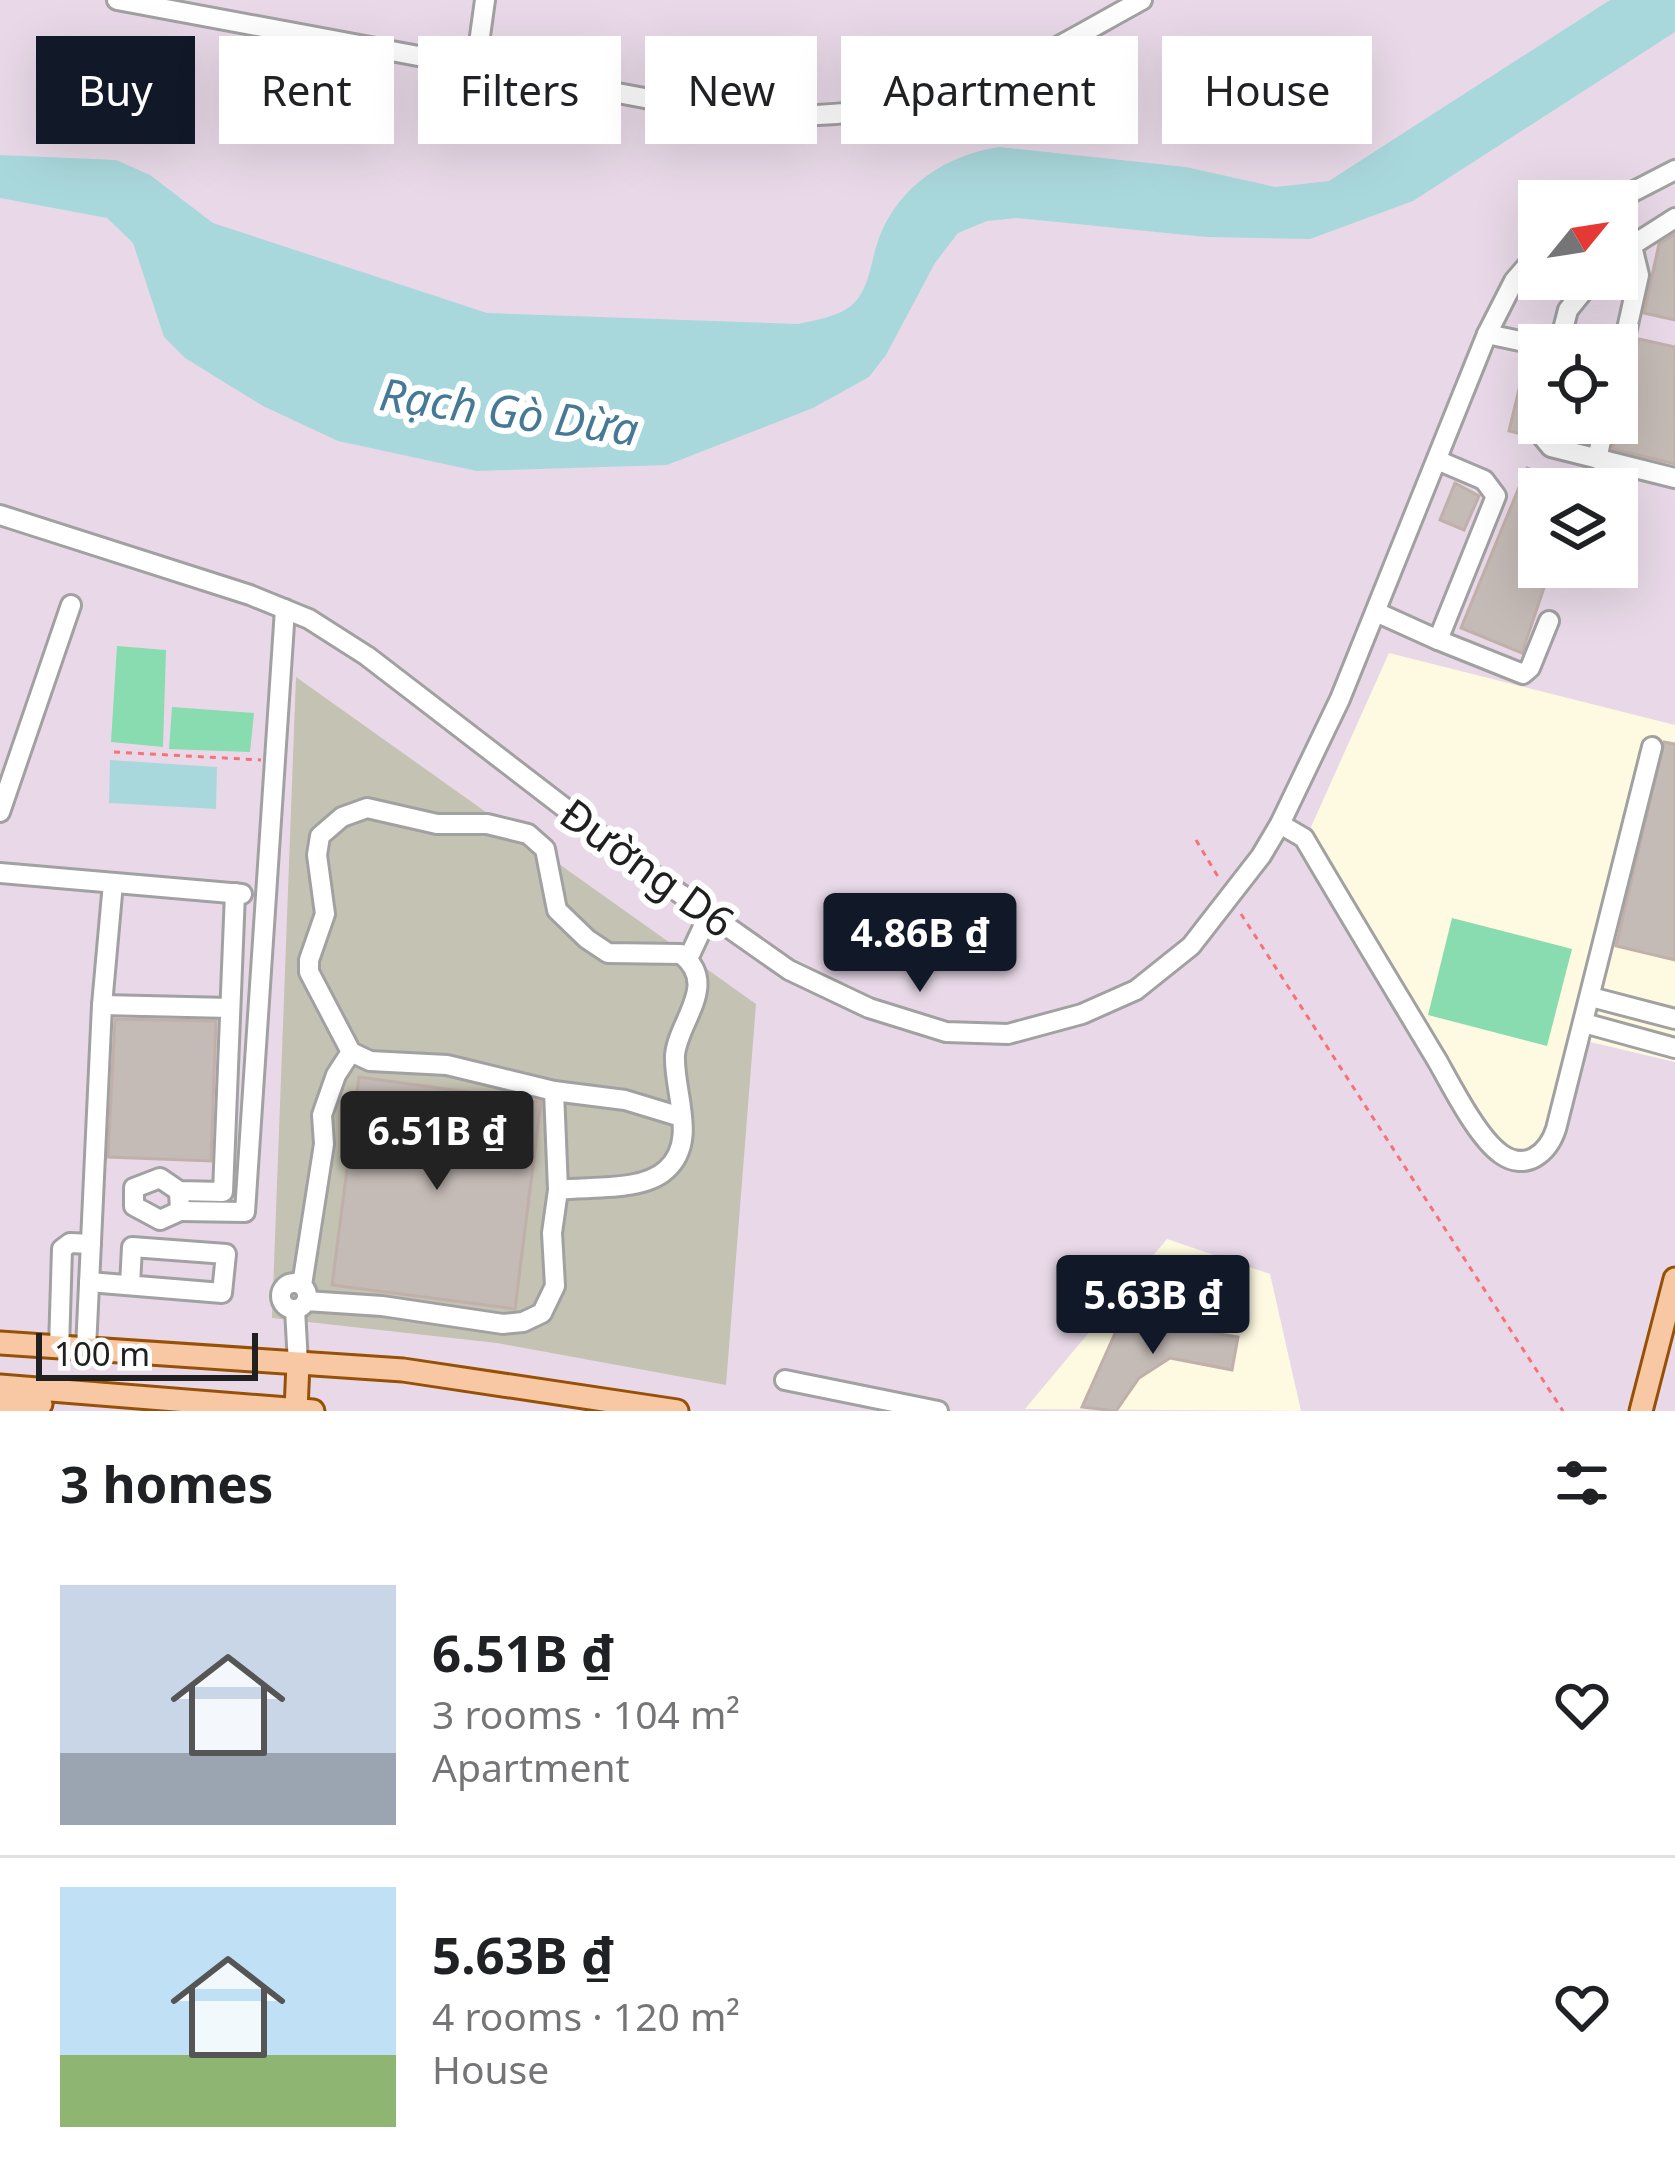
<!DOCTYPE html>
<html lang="en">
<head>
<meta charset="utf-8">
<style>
  :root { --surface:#fff; --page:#f2f2f2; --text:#202124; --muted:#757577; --line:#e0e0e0; --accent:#111827 }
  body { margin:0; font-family:"Noto Sans",sans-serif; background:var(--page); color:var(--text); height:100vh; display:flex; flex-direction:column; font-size:45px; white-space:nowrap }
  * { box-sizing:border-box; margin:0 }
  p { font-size:39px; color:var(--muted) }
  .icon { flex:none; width:66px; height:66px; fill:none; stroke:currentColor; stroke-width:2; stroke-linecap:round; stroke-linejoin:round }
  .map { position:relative; height:1411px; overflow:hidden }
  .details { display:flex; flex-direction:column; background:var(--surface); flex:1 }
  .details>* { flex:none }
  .banner { position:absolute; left:36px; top:36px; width:1605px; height:108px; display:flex; gap:24px }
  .needle { width:78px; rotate:60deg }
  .buttons { position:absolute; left:1518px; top:180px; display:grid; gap:24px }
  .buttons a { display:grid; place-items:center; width:120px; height:120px; border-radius:0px; background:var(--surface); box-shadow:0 12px 48px #0002; font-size:60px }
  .scale { position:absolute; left:36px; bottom:30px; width:222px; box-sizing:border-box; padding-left:12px; border:6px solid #202020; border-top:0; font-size:33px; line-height:42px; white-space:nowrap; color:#202020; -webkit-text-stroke:9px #fff; paint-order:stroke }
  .price { position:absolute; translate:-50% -102px; padding:0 27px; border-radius:12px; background:var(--accent); color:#fff; font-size:39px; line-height:78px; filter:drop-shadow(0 3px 6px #0008) }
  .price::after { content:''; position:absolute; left:50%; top:72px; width:36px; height:27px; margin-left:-18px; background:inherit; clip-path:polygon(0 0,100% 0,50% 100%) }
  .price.active { background:#222; color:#fff }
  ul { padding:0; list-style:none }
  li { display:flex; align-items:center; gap:36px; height:300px; padding:0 60px }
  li+li { border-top:3px solid var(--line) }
  li span { display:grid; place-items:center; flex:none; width:336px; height:240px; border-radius:0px; color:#555 }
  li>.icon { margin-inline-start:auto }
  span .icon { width:144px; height:144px; fill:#fffc; stroke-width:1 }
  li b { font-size:51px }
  h2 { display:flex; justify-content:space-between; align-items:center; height:144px; padding:0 60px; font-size:51px }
  .pill { padding:0 42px; border-radius:0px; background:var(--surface); box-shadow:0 12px 48px #0002; font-size:42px; line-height:108px }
  .pill.active { background:var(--accent); color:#fff }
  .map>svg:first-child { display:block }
  .industrial { fill:#e9d9e8; fill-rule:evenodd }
  .education { fill:#fefae1 }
  .construction { fill:#c4c2b2 }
  .pitch { fill:#88dcaf }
  .water { fill:#a9d8dc }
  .building { fill:#c4bab6; stroke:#c1b0a9; stroke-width:3 }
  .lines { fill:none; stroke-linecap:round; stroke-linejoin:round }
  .minor-casing { stroke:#a1a1a1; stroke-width:24 }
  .major-casing { stroke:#965106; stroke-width:27 }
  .path { stroke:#f57378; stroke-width:3; stroke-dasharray:6 6; stroke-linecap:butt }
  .minor { stroke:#fff; stroke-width:18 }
  .major { stroke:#f8c7a3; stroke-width:21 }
  .labels { text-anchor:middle; stroke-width:12; stroke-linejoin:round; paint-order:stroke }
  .street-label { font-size:42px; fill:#202020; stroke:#fff }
  .water-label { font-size:45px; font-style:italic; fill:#467995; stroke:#fff }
</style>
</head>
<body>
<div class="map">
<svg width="1675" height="1411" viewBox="0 0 1675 1411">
  <rect width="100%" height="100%" fill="#f0ebe6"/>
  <path class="industrial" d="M0 0H1675V1411H0ZM1539 201H1617V279H1539ZM1539 345H1617V423H1539ZM1539 489H1617V567H1539Z"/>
  <g class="education">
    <path d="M1389 653 1675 725V1062L1569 1037 1542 1140 1526 1148H1508L1496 1138 1311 827Z"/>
    <path d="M1167 1239 1270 1274 1301 1411 1025 1409Z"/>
  </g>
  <path class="construction" d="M296 677 756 1004 726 1385 497 1343 272 1318Z"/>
  <g class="pitch">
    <path d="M117 646 166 650 163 747 111 742Z"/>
    <path d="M172 707 254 713 250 752 169 749Z"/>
    <path d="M1452 918 1572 949 1547 1046 1428 1015Z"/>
  </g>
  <g class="water">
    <path d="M1610 0H1675V32L1413 201 1310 239 1206 237 1017 218 987 221 958 233 935 263 886 355 869 377 813 408 667 465 477 471 338 441 263 406 185 358 164 337 133 243 107 218 0 198V155L116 160 150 175 213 223 487 313 798 324C816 320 836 317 851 306 870 290 871 259 879 238 899 185 947 155 999 147L1186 167 1275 187 1329 181Z"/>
    <path d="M110 760 217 767 216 809 109 803Z"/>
  </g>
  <g class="building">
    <path d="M1675 234V320L1644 313 1659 244Z"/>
    <path d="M1639 339 1675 347V464L1613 449 1624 385 1630 377Z"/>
    <path d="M1527 356 1539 358V386L1521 434 1509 431Z"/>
    <path d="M1527 468 1576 489H1539V567H1551L1522 653 1461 628Z"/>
    <path d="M1455 483 1479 496 1464 530 1440 520Z"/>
    <path d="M1664 742 1675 744V960L1616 946Z"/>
    <path d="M115 1019 216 1021 211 1161 108 1157Z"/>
    <path d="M359 1077 541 1102 515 1309 332 1285Z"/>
    <path d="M1122 1318 1238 1337 1232 1370 1170 1358 1139 1378 1116 1411 1082 1407Z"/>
  </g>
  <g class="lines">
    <g class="minor-casing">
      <g id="minor">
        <path d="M117 0 725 113C815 121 902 113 987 80 1041 59 1092 27 1142 0"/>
        <path d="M476 65 485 0"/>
        <path d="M1615 201 1675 170"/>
        <path d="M1617 255 1675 218"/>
        <path d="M1487 334 1539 345"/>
        <path d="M1559 345 1568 310 1593 279"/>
        <path d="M1617 374 1639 275 1632 246"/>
        <path d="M1539 423 1541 435 1551 447 1675 478"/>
        <path d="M1597 459 1605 423"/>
        <path d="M0 515 250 595 309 619 367 656 635 862 789 970 869 1008 946 1032 1008 1034 1082 1014 1136 990 1191 946 1261 856 1280 824 1340 699 1487 334 1514 281 1539 252"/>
        <path d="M1376 612 1438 640 1496 496 1484 480 1437 460"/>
        <path d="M1438 640 1523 674 1530 668 1549 621"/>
        <path d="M0 812 71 605"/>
        <path d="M1280 824 1304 838C1348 913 1393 987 1438 1062 1452 1087 1478 1138 1501 1154 1526 1172 1548 1153 1556 1129L1652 747"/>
        <path d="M0 873 242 894"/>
        <path d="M688 959 709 914"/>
        <path d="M1591 997 1675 1019"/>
        <path d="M102 1005 230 1008"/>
        <path d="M1584 1023 1675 1048"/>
        <path d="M351 1052 309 972V960L325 914 317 855 320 836 342 817 367 808 437 824H487L528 834 545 849 557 910 587 939 608 953 681 954C720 984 678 1021 675 1055 673 1092 699 1141 666 1170 642 1192 589 1186 558 1190"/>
        <path d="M179 1191 180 1211 160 1220 134 1206V1188L160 1178 179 1191 223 1192 235 893"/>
        <path d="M180 1211 245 1212 285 609"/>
        <path d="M89 1282 222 1293 226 1254 132 1247 130 1285"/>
        <circle cx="294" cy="1296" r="13"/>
        <path d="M302 1285 324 1144 322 1115 336 1075 351 1052 370 1061 447 1065 554 1091 625 1100 681 1117"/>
        <path d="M306 1301 382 1306 503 1324 523 1322 542 1313 555 1286 552 1233 558 1190 554 1091"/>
        <path d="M295 1309 298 1364"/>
        <path d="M59 1348 62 1249 70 1243 91 1244"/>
        <path d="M86 1349 102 1005 113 883"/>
        <path d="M785 1380 938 1411"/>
      </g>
    </g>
    <g class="major-casing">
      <g id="major">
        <path d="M0 1343 403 1370 677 1411"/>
        <path d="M0 1386 313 1411"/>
        <path d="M0 1401 41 1404"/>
        <path d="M296 1410 298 1364"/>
        <path d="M1641 1411 1675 1279"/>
      </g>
    </g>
    <g class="path">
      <path d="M114 752 261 760"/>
      <path d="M1196 840 1220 880"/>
      <path d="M1241 914 1563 1411"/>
    </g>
    <use href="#minor" class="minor"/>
    <use href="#major" class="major"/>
  </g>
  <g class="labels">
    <g class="street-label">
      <text transform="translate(647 868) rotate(36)" y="15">Đường D6</text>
    </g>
    <g class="water-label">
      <text transform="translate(509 412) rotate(8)" y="16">Rạch Gò Dừa</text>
    </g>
  </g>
</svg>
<div class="buttons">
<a><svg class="needle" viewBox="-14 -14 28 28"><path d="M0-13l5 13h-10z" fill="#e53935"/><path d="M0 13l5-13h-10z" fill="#757577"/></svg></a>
<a><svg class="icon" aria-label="locate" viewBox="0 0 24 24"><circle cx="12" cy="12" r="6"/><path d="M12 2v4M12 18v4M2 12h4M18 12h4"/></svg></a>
<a><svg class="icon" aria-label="layers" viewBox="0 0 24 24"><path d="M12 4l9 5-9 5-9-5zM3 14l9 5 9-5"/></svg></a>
</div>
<div class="scale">100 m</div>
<b class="price" style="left:920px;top:995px">4.86B ₫</b>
<b class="price active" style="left:437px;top:1193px">6.51B ₫</b>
<b class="price" style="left:1153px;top:1357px">5.63B ₫</b>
<div class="banner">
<a class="pill active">Buy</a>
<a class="pill">Rent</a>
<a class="pill">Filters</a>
<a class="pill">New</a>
<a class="pill">Apartment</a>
<a class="pill">House</a>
</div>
</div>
<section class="details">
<h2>3 homes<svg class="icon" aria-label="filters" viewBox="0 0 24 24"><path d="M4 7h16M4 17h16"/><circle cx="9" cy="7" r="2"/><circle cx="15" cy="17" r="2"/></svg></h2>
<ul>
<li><span style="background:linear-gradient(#c9d6e8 70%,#9aa5b1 0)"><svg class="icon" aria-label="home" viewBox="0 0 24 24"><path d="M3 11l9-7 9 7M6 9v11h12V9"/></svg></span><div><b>6.51B ₫</b><p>3 rooms · 104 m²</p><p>Apartment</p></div><svg class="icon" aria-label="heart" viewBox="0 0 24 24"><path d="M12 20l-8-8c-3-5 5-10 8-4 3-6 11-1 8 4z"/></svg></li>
<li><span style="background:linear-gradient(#bfe0f5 70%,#8fb573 0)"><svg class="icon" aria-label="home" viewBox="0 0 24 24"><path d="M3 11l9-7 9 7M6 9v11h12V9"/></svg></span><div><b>5.63B ₫</b><p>4 rooms · 120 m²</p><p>House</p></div><svg class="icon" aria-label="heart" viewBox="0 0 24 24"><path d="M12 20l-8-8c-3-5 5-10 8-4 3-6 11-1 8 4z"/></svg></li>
</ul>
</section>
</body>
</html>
